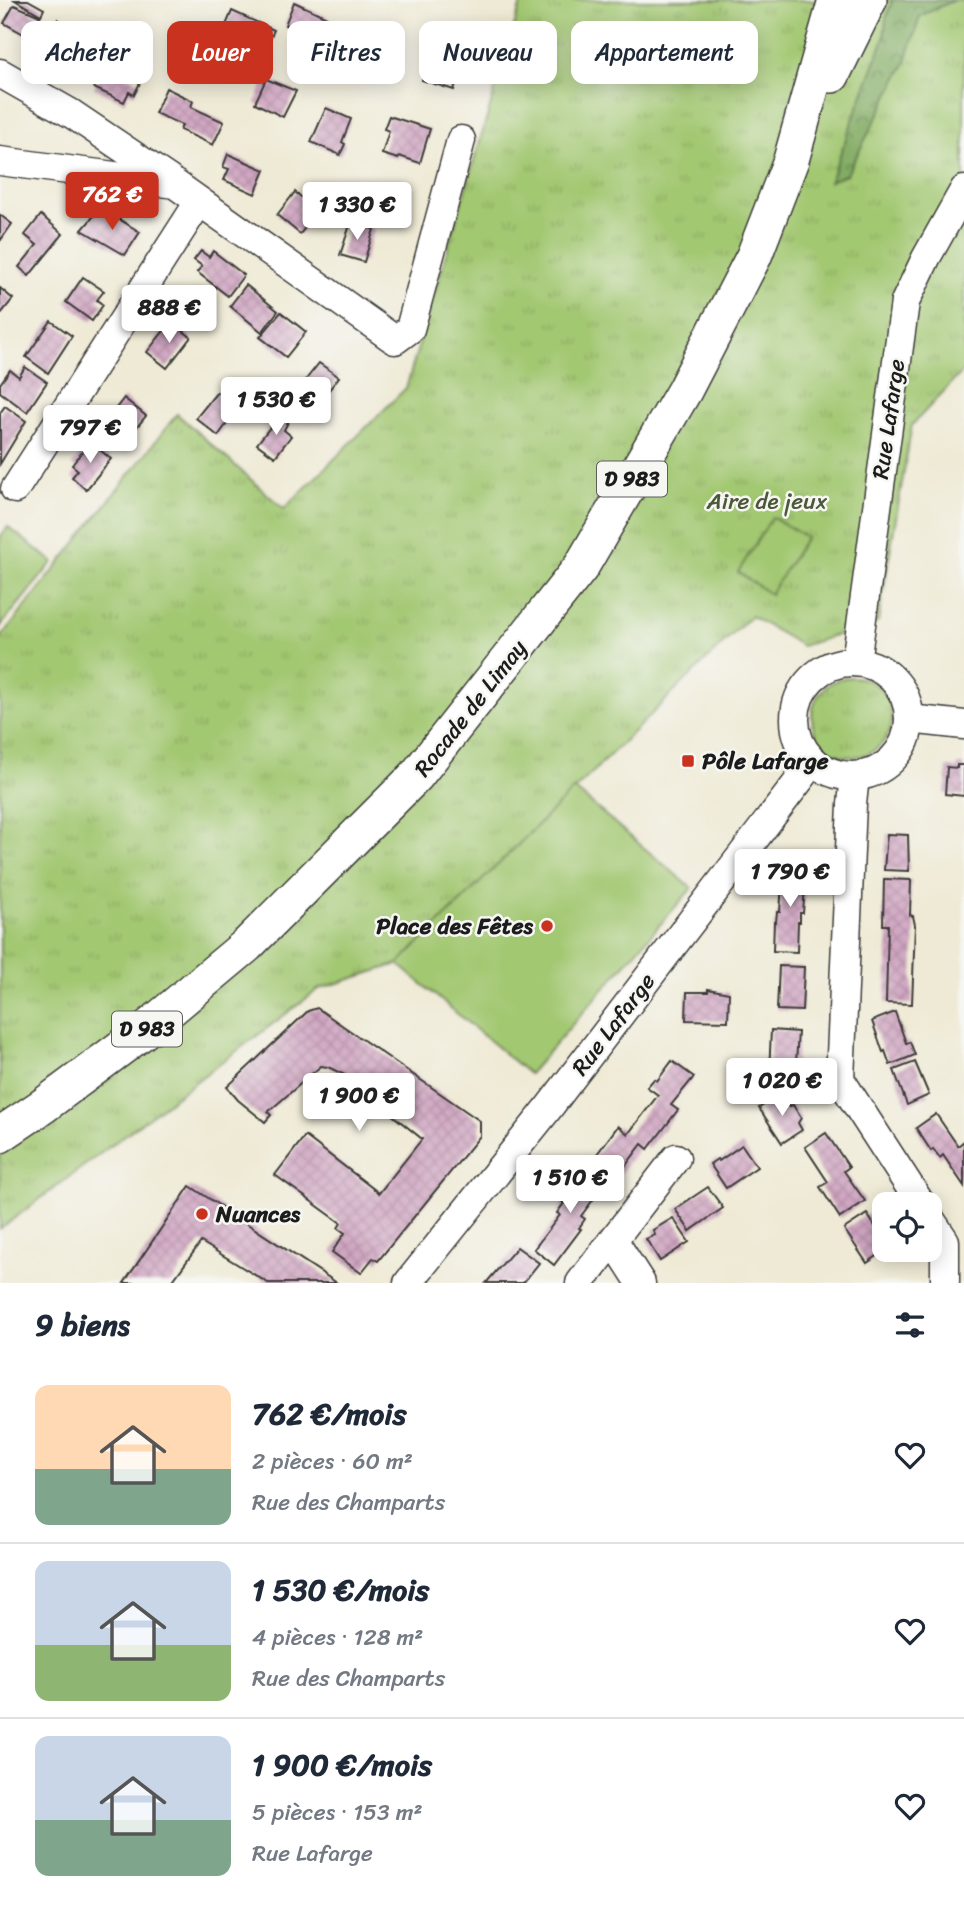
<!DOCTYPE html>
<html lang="fr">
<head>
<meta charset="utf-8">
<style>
  :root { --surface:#fff; --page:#f6f6f7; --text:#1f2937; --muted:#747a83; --line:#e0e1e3; --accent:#c8321e }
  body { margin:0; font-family:Sriracha,sans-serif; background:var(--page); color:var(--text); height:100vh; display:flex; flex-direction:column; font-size:26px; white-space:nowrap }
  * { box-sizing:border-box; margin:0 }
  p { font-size:23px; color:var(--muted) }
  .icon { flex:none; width:38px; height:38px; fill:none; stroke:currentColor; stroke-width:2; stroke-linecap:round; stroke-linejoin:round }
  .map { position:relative; height:1283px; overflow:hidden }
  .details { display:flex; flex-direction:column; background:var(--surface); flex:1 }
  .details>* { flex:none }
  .banner { position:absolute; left:21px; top:21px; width:922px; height:63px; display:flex; gap:14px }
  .buttons { position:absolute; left:872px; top:1192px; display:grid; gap:14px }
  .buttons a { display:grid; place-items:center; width:70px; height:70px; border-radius:14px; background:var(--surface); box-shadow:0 4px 18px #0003; font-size:35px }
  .price { position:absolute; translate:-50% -60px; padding:0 16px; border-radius:7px; background:#fff; color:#222; font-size:23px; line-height:46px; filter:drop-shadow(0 2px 4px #0008) }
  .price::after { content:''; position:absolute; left:50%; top:42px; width:21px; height:16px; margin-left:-10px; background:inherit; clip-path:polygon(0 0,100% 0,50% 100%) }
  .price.current { background:var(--accent); color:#fff }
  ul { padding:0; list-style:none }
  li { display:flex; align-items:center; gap:21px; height:175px; padding:0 35px }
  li+li { border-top:2px solid var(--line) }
  li span { display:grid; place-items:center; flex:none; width:196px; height:140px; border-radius:14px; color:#555 }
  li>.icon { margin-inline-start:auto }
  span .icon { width:84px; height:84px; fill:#fffc; stroke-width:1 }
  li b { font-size:30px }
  h2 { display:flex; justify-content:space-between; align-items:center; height:84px; padding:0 35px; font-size:30px }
  .tag { padding:0 24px; border-radius:14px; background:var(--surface); box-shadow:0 4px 18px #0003; font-size:24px; line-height:63px }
  .tag.current { background:var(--accent); color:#fff }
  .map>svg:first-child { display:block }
  .grass { fill:url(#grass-tufts); stroke:#607247; stroke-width:2 }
  .forest { fill:url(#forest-crowns); stroke:#4f6440; stroke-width:2 }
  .pitch { fill:#a3c872; stroke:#607247; stroke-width:2 }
  .building { fill:url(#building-cross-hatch) }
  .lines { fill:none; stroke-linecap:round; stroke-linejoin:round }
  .minor-casing { stroke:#3c3b38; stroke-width:31 }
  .major-casing { stroke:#3c3b38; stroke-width:38 }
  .minor { stroke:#fff; stroke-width:28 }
  .major { stroke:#fff; stroke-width:35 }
  .poi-dot { fill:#c8321e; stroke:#f6f6f2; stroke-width:2.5 }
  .labels { text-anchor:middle; stroke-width:5; stroke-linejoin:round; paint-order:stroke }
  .shield { fill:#f6f6f2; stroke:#5d5d5c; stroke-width:2 }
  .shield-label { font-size:21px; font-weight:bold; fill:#1c1c1c }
  .street-label { font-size:23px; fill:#1c1c1c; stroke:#f6f6f2 }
  .park-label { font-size:23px; fill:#4b583a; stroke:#f6f6f2 }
  .poi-label { font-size:23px; font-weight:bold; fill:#1c1c1c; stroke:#f6f6f2; text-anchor:start }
</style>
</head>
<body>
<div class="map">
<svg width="964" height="1283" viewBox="0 0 964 1283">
  <defs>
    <pattern id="grass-tufts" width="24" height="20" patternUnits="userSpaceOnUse" patternTransform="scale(1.75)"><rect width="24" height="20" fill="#a3c872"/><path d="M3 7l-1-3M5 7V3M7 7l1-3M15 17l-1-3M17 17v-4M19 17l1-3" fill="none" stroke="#8cab62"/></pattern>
    <pattern id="forest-crowns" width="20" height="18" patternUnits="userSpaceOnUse" patternTransform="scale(1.75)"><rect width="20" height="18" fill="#82ac64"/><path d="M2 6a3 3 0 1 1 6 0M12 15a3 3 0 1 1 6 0" fill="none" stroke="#6a8b52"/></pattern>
    <pattern id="building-cross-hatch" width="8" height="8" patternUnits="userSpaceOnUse" patternTransform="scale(1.75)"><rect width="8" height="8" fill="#d0a6c2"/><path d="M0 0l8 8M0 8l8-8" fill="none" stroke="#b28ea6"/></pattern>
  </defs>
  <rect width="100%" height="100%" fill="#f6f6f2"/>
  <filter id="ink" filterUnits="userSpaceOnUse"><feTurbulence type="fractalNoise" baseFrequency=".0143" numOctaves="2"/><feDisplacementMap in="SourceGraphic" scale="14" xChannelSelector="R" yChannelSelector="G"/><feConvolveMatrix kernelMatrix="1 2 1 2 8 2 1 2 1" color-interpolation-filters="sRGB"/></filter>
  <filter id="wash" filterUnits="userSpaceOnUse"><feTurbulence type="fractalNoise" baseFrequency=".00686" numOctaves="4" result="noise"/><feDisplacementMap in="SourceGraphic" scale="28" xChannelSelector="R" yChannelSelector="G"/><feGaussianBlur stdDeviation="1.57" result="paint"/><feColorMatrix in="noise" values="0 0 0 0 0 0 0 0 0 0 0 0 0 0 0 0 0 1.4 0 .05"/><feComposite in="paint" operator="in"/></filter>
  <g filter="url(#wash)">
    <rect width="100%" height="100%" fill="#efead5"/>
    <g class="grass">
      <path d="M522 0H964V370L912 425 878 622 802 646 751 616 398 964 319 989 0 1229V639L177 414 284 509 406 388Z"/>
      <circle cx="852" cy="717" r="40"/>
    </g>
    <path class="forest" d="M892 0H954L920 16 905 64 847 174 830 181 884 38 886 19Z"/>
    <g class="pitch">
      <path d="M772 517 806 537 770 594 738 572Z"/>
      <path d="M8 527 53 562 0 627V537Z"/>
      <path d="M574 789 692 888 529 1074 398 964Z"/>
    </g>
    <g id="blocks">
      <g class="building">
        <path d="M15 0H28L44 9 41 15Z"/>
        <path d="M294 2 329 18 318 43 292 31 293 29 285 25Z"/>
        <path d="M14 5 40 16 29 37 4 23Z"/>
        <path d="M232 11 274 30 265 50 258 47 255 52 221 37Z"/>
        <path d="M58 19 66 24 62 31 95 49 82 73 33 47 47 23 53 27Z"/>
        <path d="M362 29 388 38 379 67 368 64 371 56 355 52Z"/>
        <path d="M429 54 462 64 454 90 422 80Z"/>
        <path d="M106 64 140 83 134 95 129 92 124 102 94 88Z"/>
        <path d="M266 79 296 91 283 117 255 103Z"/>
        <path d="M166 88 193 101 191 107 224 122 213 145 180 130 182 125 155 113Z"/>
        <path d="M326 108 351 119 342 142 345 144 340 155 311 142Z"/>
        <path d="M389 116 430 129 420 163 399 156 398 159 382 154 389 131 384 129Z"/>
        <path d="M228 154 265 170 255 194 224 180 229 169 223 167Z"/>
        <path d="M295 192 318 211 300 234 277 215Z"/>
        <path d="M98 211 109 219 112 215 140 232 125 255 82 230Z"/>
        <path d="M0 215 12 224 0 241Z"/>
        <path d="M41 215 63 234 29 276 19 267 37 245 25 235Z"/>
        <path d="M351 222 374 229 364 262 340 255Z"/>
        <path d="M201 251 209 257 213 251 244 275 228 296 197 272 202 266 194 260Z"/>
        <path d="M83 277 104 291 97 300 103 305 92 321 66 302Z"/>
        <path d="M246 285 278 311 262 332 230 306Z"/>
        <path d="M0 288 13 299 0 315Z"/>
        <path d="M281 312 306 332 286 357 260 337Z"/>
        <path d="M51 321 72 336 48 373 26 357Z"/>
        <path d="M171 322 191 337 167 368 147 352Z"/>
        <path d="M319 363 339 377 318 404 308 396 312 389 304 382Z"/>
        <path d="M25 367 47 382 27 412 0 392V384L10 370 19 377Z"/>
        <path d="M217 392 238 408 218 436 196 418Z"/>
        <path d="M124 398 146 416 124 443 102 426Z"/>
        <path d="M5 406 26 421 0 464V413Z"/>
        <path d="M283 415 289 420 284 430 291 436 275 457 257 444 279 416Z"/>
        <path d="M90 442 111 459 86 490 72 477 78 470 72 465Z"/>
        <path d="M957 765H964V796L945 794 947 767 957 768Z"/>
        <path d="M887 834 908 835 909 871 884 870Z"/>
        <path d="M783 868H805L806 872H809V887H805L803 913H800V922H798L797 952 773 951 774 922H776L777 912H780Z"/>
        <path d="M884 879 911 880 910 915 913 916 915 925 912 1004 886 1003 888 925H883Z"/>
        <path d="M779 966 804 967 802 1011 777 1010Z"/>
        <path d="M708 989 729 993 728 1021 686 1020 687 992H708Z"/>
        <path d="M317 1008 480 1121V1136L378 1261 373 1258 361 1273 332 1252 345 1233 338 1228 341 1223 275 1175 305 1136 379 1193 422 1139 349 1080 351 1078 328 1067 321 1066 268 1112 271 1115 265 1122 238 1100 227 1087 308 1011Z"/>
        <path d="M895 1012 906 1043 910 1042 915 1055 890 1065 885 1051 883 1052 872 1021Z"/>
        <path d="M771 1030 798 1032 796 1063H793L792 1075 769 1074Z"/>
        <path d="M672 1061 694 1077 671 1105 678 1110 648 1149 642 1144 617 1177 594 1158 618 1126 628 1134 658 1095 647 1087 654 1079 657 1081Z"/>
        <path d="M915 1062 929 1095 907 1105 894 1070Z"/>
        <path d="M781 1094 790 1106 793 1105 801 1118 798 1123 802 1130 782 1143 759 1108Z"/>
        <path d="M936 1114 958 1146 964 1141V1186L943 1155 940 1158 933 1149 931 1151 916 1128Z"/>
        <path d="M826 1133 849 1167 844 1171 865 1201 840 1218 820 1187 828 1182 805 1147Z"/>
        <path d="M742 1145 757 1167 726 1188 710 1164 717 1159 719 1161Z"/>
        <path d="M586 1163 603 1176 593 1190 598 1193 581 1216 585 1219 579 1228 581 1229 554 1265 534 1249 560 1215 557 1213 564 1203 559 1199Z"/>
        <path d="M190 1186 337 1283H268L201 1242 171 1283H124Z"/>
        <path d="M708 1187 723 1208 690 1231 675 1209Z"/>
        <path d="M867 1214 884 1240 878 1244 883 1252 867 1263 844 1229Z"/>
        <path d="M673 1218 689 1242 660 1261 646 1239 655 1235 653 1230Z"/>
        <path d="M517 1247 539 1263 523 1283H486Z"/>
      </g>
    </g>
  </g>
  <g filter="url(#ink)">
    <use href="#blocks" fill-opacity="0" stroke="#3c3b38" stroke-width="2"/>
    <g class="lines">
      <g class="minor-casing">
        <g id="minor">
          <path d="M0 73 72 114 170 180"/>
          <path d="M0 161 175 184 395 340 410 329 461 140"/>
          <path d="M15 489 199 202"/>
          <path d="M856 662 905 302 926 258 964 190"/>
          <circle cx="852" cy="719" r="57"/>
          <path d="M909 719 964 725"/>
          <path d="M855 776 852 804 840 1079 921 1204"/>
          <path d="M929 1217 945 1241V1283"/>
          <path d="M614 1241 641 1283"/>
          <path d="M408 1283 547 1110 814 761"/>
          <path d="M580 1283 676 1158"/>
        </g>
      </g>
      <g class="major-casing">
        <g id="major">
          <path d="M832 75 869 0"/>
          <path d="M0 1135 43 1106 149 1027 247 945 416 776 581 567 684 391 754 256 791 160 836 0"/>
        </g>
      </g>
      <use href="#minor" class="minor"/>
      <use href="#major" class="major"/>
    </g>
  </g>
  <g class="poi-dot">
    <rect x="681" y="754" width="14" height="14" rx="3.5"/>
    <circle cx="547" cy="926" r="7"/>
    <circle cx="202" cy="1214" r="7"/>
  </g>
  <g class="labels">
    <g class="shield">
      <rect x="597" y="461.5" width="70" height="35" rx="5"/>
      <rect x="112" y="1011.5" width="70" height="35" rx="5"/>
    </g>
    <g class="shield-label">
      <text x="632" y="486">D 983</text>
      <text x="147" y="1036">D 983</text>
    </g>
    <g class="street-label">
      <text transform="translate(888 419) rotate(-82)" y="8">Rue Lafarge</text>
      <text transform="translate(470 708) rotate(-52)" y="8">Rocade de Limay</text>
      <text transform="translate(613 1024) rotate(-53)" y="8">Rue Lafarge</text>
    </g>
    <g class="park-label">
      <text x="767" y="509">Aire de jeux</text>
    </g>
    <g class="poi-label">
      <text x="702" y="769">Pôle Lafarge</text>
      <text x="533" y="934" text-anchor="end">Place des Fêtes</text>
      <text x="216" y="1222">Nuances</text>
    </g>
  </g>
</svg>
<div class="buttons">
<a><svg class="icon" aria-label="locate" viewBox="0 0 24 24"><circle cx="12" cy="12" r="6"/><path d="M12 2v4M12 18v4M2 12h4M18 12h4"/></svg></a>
</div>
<b class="price current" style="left:112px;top:232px">762 €</b>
<b class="price" style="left:357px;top:242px">1 330 €</b>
<b class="price" style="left:169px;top:345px">888 €</b>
<b class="price" style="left:276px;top:437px">1 530 €</b>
<b class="price" style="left:90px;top:465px">797 €</b>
<b class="price" style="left:790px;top:909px">1 790 €</b>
<b class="price" style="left:782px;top:1118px">1 020 €</b>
<b class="price" style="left:359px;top:1133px">1 900 €</b>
<b class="price" style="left:570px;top:1215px">1 510 €</b>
<div class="banner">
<a class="tag">Acheter</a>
<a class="tag current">Louer</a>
<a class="tag">Filtres</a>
<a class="tag">Nouveau</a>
<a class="tag">Appartement</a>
</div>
</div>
<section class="details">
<h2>9 biens<svg class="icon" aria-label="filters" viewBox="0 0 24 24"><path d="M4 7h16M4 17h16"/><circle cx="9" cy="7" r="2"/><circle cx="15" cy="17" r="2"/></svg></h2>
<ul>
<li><span style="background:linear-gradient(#ffd9b3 60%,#7fa58c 0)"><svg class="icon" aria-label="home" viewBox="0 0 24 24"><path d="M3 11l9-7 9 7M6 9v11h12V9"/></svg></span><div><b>762 €/mois</b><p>2 pièces · 60 m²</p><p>Rue des Champarts</p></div><svg class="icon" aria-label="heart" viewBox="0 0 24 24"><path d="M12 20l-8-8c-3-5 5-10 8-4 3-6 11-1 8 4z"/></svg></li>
<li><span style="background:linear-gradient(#c9d6e8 60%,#8fb573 0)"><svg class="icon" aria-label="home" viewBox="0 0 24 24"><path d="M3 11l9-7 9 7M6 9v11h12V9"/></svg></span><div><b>1 530 €/mois</b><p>4 pièces · 128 m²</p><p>Rue des Champarts</p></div><svg class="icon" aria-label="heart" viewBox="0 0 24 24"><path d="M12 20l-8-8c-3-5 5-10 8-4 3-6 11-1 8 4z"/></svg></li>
<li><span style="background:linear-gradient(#c9d6e8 60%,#7fa58c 0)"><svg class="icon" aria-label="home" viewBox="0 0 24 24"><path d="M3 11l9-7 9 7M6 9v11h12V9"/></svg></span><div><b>1 900 €/mois</b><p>5 pièces · 153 m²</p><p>Rue Lafarge</p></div><svg class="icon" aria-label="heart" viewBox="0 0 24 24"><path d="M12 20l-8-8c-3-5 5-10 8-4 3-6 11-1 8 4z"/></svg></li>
</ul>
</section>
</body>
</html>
